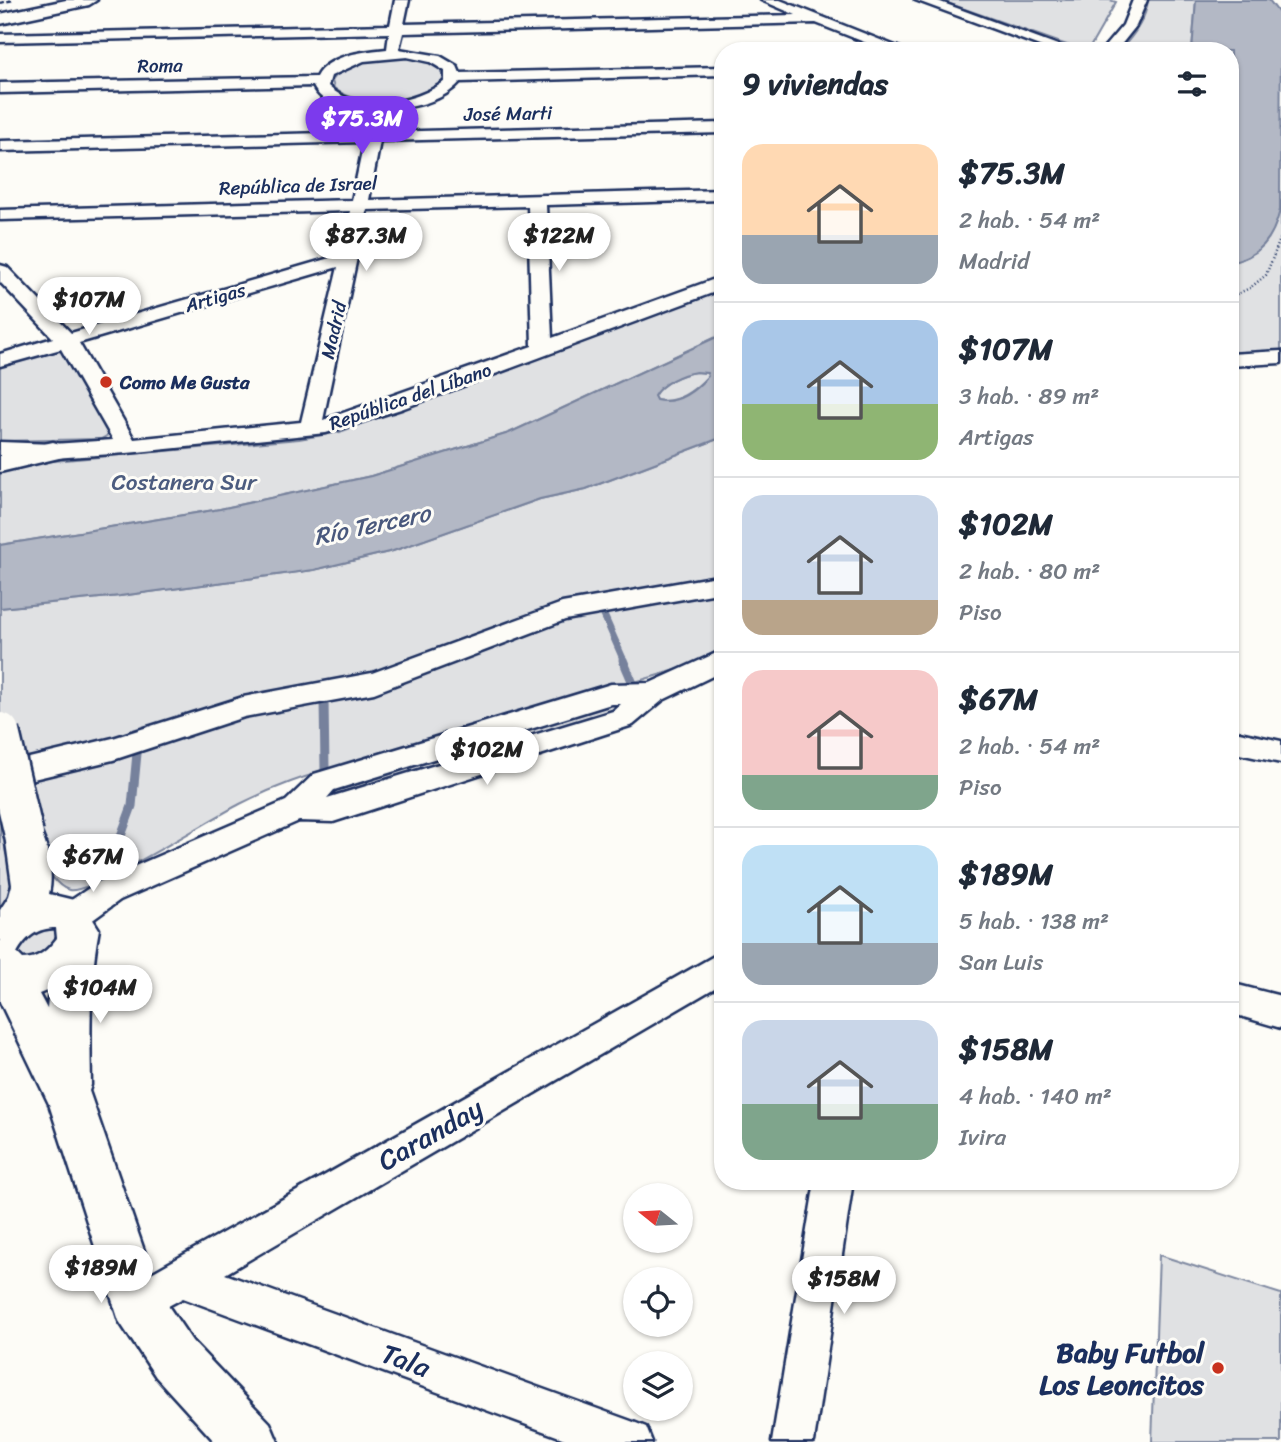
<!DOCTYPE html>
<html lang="es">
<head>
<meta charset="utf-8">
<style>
  :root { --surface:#fff; --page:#f2f2f3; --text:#1f2937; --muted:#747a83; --line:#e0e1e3; --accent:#7c3aed }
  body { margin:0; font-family:Sriracha,sans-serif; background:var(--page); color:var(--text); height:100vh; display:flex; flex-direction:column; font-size:26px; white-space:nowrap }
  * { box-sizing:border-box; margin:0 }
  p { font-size:23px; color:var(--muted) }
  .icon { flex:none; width:38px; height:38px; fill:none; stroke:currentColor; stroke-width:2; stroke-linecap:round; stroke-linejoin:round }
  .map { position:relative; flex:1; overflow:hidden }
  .details { position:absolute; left:714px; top:42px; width:525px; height:1148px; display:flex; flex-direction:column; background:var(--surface); border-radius:28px; box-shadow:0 2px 5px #0004 }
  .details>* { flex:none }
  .needle { width:46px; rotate:288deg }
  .tools { position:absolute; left:623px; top:1183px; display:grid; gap:14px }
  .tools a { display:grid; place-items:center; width:70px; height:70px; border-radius:50%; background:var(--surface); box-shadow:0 2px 5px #0004; font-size:35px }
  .price { position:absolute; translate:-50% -60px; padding:0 16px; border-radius:24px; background:#fff; color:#222; font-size:23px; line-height:46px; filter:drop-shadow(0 2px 4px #0008) }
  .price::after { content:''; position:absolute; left:50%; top:42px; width:21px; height:16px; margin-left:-10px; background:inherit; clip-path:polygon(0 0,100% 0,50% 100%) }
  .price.active { background:var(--accent); color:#fff }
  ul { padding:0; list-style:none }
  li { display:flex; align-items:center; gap:21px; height:175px; padding:0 28px }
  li+li { border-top:2px solid var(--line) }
  li span { display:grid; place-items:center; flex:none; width:196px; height:140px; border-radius:21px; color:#555 }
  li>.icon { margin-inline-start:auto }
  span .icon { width:84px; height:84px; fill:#fffc; stroke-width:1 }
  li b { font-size:30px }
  h2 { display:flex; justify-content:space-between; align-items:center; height:84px; padding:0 28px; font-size:30px }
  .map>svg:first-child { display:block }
  .green { fill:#e0e1e3; stroke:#7e88a0; stroke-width:2 }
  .water { fill:#b3b8c5; stroke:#76819c; stroke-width:2; fill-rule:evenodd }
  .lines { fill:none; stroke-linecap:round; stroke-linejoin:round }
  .stream-far1 { stroke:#76819c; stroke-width:7 }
  .stream { stroke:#76819c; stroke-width:9 }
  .minor-casing { stroke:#1b2f5e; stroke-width:5 }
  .major-casing { stroke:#1b2f5e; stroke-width:5 }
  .path { stroke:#1b2f5e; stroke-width:2.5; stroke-dasharray:1 2.5; stroke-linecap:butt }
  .minor { fill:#fdfcf7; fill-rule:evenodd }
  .major { fill:#fdfcf7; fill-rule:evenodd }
  .rail { stroke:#1b2f5e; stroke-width:2.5; stroke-dasharray:5 2.5; stroke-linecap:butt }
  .major-bridge-casing { stroke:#1b2f5e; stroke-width:43; stroke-linecap:butt }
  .major-bridge { stroke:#fdfcf7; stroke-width:38 }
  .poi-dot { fill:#c8321e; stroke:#fdfcf7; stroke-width:2.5 }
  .labels { text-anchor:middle; stroke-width:6; stroke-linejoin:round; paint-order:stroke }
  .far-street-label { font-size:19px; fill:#1b2f5e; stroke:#fdfcf7 }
  .far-poi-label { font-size:19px; font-weight:bold; fill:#1b2f5e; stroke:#fdfcf7; text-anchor:start }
  .park-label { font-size:23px; fill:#4c5c7f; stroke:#fdfcf7 }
  .water-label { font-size:24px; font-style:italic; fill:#49587d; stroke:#fdfcf7 }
  .near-street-label { font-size:28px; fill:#1b2f5e; stroke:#fdfcf7 }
  .near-poi-label { font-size:28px; font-weight:bold; fill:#1b2f5e; stroke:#fdfcf7; text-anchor:end }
</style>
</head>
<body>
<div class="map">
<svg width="1281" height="1442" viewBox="0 0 1281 1442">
  <rect width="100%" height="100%" fill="#fdfcf7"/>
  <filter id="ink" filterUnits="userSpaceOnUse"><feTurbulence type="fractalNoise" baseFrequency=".0143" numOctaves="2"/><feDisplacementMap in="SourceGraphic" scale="14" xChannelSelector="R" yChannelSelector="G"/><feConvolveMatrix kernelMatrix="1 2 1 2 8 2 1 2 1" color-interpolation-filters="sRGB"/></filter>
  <g filter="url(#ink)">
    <g class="green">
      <path d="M939 0H1110L1116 2 1089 49 1081 50Z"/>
      <path d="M1148 0H1196L1192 51H1119C1133 37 1146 20 1148 0Z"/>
      <path d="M393 57C410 58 439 58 444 78 427 108 358 108 334 88L332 81C344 61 372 59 393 57Z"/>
      <path d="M1281 200V351L1230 353V263C1264 255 1276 233 1281 200Z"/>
      <path d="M723 289V334L509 433 371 476 220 509 0 545V471L42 462 299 439 340 432Z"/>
      <path d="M55 349 64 350 110 434 101 439 0 441V364Z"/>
      <path d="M696 372 707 373 708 376C694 391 677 404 656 400L654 396C661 383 682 374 696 372Z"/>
      <path d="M723 437V648L686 667 345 767C312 772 270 789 240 804 212 818 90 895 69 890 53 886 41 858 33 845L37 829 4 841 6 854 20 849 21 897 0 914V608L120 596 314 570 393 551 540 499 586 489Z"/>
      <path d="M610 703 615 706 612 712 340 796 335 793V789Z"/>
      <path d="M55 924 62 937 33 966 14 955 16 938Z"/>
      <path d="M1159 1255 1281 1294V1442H1152Z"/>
    </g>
    <g class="water">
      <path d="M1196 0H1269L1281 16 1280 210C1273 239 1260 256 1230 263V51H1192Z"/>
      <path d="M723 334V437L586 489 540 499 393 551 314 570 120 596 0 608V545L220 509 371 476 509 433ZM696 372 707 373 708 376C695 391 677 405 656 400L654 396C661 383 682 374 696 372Z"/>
    </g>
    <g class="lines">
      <path class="stream-far1" d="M603 613 624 661"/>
      <g class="stream">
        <path d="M623 660 632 681"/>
        <path d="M324 699 325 770"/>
        <path d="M112 876 111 863 132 806 138 743"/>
      </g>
      <g class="minor-casing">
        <g id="minor">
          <path d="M395 0H409L404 24 796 15 761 0H780L908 51H887L816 23 403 33 399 49 440 56 457 66 460 73 723 67V75L460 82C442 103 412 107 386 111L382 132 723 123V133L380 141 369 200 723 190V200L546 205 552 338 723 276V289L404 408 326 433 127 453 53 458 0 456V442L53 444 113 440 61 349 0 366V354L53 338 0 282V265L7 267 71 333 340 255 350 211 0 220V210L352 200 364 142 0 151V141L366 132 370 111C350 111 322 106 313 86L0 93V83L316 77C327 55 366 51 387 49L389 33 0 42V34L390 25ZM407 57 430 62 445 71V81C415 104 358 114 328 86L331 76 364 61ZM528 206 532 346 323 420 367 210ZM338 267 301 422 134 439 79 343Z"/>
          <path d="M915 0H935L1074 51H1053Z"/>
          <path d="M1133 0H1147L1136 26 1116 51H1101L1123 25Z"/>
          <path d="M1281 351V363L1230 366V354Z"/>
          <path d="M723 575V592L565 620 374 693 244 717 113 760 0 787V765L113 738 243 697 372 673 562 603Z"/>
          <path d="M723 650V671L663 700 633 725 333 822 299 821 120 900 83 927 72 931 61 927 56 917 61 907 98 882 286 801 314 774 611 684 650 683ZM611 704H621L613 711 327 798 334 790Z"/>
          <path d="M1230 730 1281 741V763L1230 752Z"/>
          <path d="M723 951V983L225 1274 631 1421 646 1427 652 1442H573L183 1298 137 1323 123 1317 117 1303 123 1289Z"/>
          <path d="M1230 983 1281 996V1028L1230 1013Z"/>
          <path d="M815 1181H853L814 1442H772Z"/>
        </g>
      </g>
      <g class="major-casing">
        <g id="major">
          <path d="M66 0H97L89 5 0 24V14Z"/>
          <path d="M53 442 63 445 67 451 63 457 0 472V454Z"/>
          <path d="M24 820 37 824C48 845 54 871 49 894L82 902 99 929C89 980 90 1032 91 1085L89 1091 158 1291 192 1341 270 1423 278 1442H215L156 1377 119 1321 49 1104 0 1002V910L9 896 12 885 5 835 11 824ZM56 928 57 938C48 950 38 959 23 959L17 953C26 937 37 928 56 928ZM49 990 47 1009 39 994Z"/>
        </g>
      </g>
      <path class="path" d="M1230 297 1250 288 1266 275 1281 237"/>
      <use href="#minor" class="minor"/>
      <use href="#major" class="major"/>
      <path class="rail" d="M0 3 13 0"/>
      <g class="major-bridge-casing">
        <path id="major-bridge" d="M0 732 24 835"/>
      </g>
      <use href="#major-bridge" class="major-bridge"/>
    </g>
  </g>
  <g class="poi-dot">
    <circle cx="106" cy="382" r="7"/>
    <circle cx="1218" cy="1368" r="7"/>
  </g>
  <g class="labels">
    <g class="far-street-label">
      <text transform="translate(160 65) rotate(-1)" y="7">Roma</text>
      <text transform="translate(508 113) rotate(-1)" y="7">José Marti</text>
      <text transform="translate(298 185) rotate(-2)" y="7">República de Israel</text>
      <text transform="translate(215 297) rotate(-16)" y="7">Artigas</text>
      <text transform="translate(333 330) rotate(-77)" y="7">Madrid</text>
      <text transform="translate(410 396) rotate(-19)" y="7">República del Líbano</text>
    </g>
    <g class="far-poi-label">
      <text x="120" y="389">Como Me Gusta</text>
    </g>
    <g class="park-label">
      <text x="184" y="490">Costanera Sur</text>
    </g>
    <g class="water-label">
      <text transform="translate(372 525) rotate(-12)" y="8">Río Tercero</text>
    </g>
    <g class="near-street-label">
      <text transform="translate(430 1134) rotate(-30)" y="10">Caranday</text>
      <text transform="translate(406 1360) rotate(20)" y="10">Tala</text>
    </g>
    <g class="near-poi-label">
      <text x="1204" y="1362">Baby Futbol<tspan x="1204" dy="32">Los Leoncitos</tspan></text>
    </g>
  </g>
</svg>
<div class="tools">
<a><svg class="needle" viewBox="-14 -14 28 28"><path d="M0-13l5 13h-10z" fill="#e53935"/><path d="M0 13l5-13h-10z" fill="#747a83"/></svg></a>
<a><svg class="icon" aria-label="locate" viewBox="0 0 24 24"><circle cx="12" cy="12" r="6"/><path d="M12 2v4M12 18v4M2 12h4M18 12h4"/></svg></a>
<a><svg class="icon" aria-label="layers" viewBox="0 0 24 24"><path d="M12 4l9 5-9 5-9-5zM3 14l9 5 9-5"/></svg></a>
</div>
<b class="price active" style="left:362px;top:156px">$75.3M</b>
<b class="price" style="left:366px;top:273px">$87.3M</b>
<b class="price" style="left:559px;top:273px">$122M</b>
<b class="price" style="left:89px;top:337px">$107M</b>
<b class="price" style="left:487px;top:787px">$102M</b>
<b class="price" style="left:93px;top:894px">$67M</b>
<b class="price" style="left:100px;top:1025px">$104M</b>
<b class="price" style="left:101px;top:1305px">$189M</b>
<b class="price" style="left:844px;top:1316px">$158M</b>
<section class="details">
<h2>9 viviendas<svg class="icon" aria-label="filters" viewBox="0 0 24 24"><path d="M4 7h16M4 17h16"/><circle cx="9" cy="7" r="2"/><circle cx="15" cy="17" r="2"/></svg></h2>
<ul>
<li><span style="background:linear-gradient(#ffd9b3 65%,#9aa5b1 0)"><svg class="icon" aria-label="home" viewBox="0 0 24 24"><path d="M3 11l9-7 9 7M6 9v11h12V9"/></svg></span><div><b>$75.3M</b><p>2 hab. · 54 m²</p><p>Madrid</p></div></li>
<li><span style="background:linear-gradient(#a9c7e8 60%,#8fb573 0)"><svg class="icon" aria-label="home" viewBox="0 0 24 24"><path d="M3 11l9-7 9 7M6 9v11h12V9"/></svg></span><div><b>$107M</b><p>3 hab. · 89 m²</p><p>Artigas</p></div></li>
<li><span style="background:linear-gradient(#c9d6e8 75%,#b9a48a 0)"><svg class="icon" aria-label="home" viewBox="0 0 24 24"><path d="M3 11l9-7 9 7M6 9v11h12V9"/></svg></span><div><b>$102M</b><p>2 hab. · 80 m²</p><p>Piso</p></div></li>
<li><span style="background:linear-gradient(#f6c9c9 75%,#7fa58c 0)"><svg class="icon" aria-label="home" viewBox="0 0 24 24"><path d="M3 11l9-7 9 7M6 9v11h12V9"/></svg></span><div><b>$67M</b><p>2 hab. · 54 m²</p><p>Piso</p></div></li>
<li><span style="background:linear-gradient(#bfe0f5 70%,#9aa5b1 0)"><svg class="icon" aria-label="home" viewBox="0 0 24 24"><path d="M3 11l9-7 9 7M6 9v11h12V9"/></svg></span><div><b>$189M</b><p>5 hab. · 138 m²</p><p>San Luis</p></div></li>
<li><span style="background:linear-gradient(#c9d6e8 60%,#7fa58c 0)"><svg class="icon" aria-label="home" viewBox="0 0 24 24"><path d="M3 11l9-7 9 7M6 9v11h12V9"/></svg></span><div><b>$158M</b><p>4 hab. · 140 m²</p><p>Ivira</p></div></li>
</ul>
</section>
</div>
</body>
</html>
